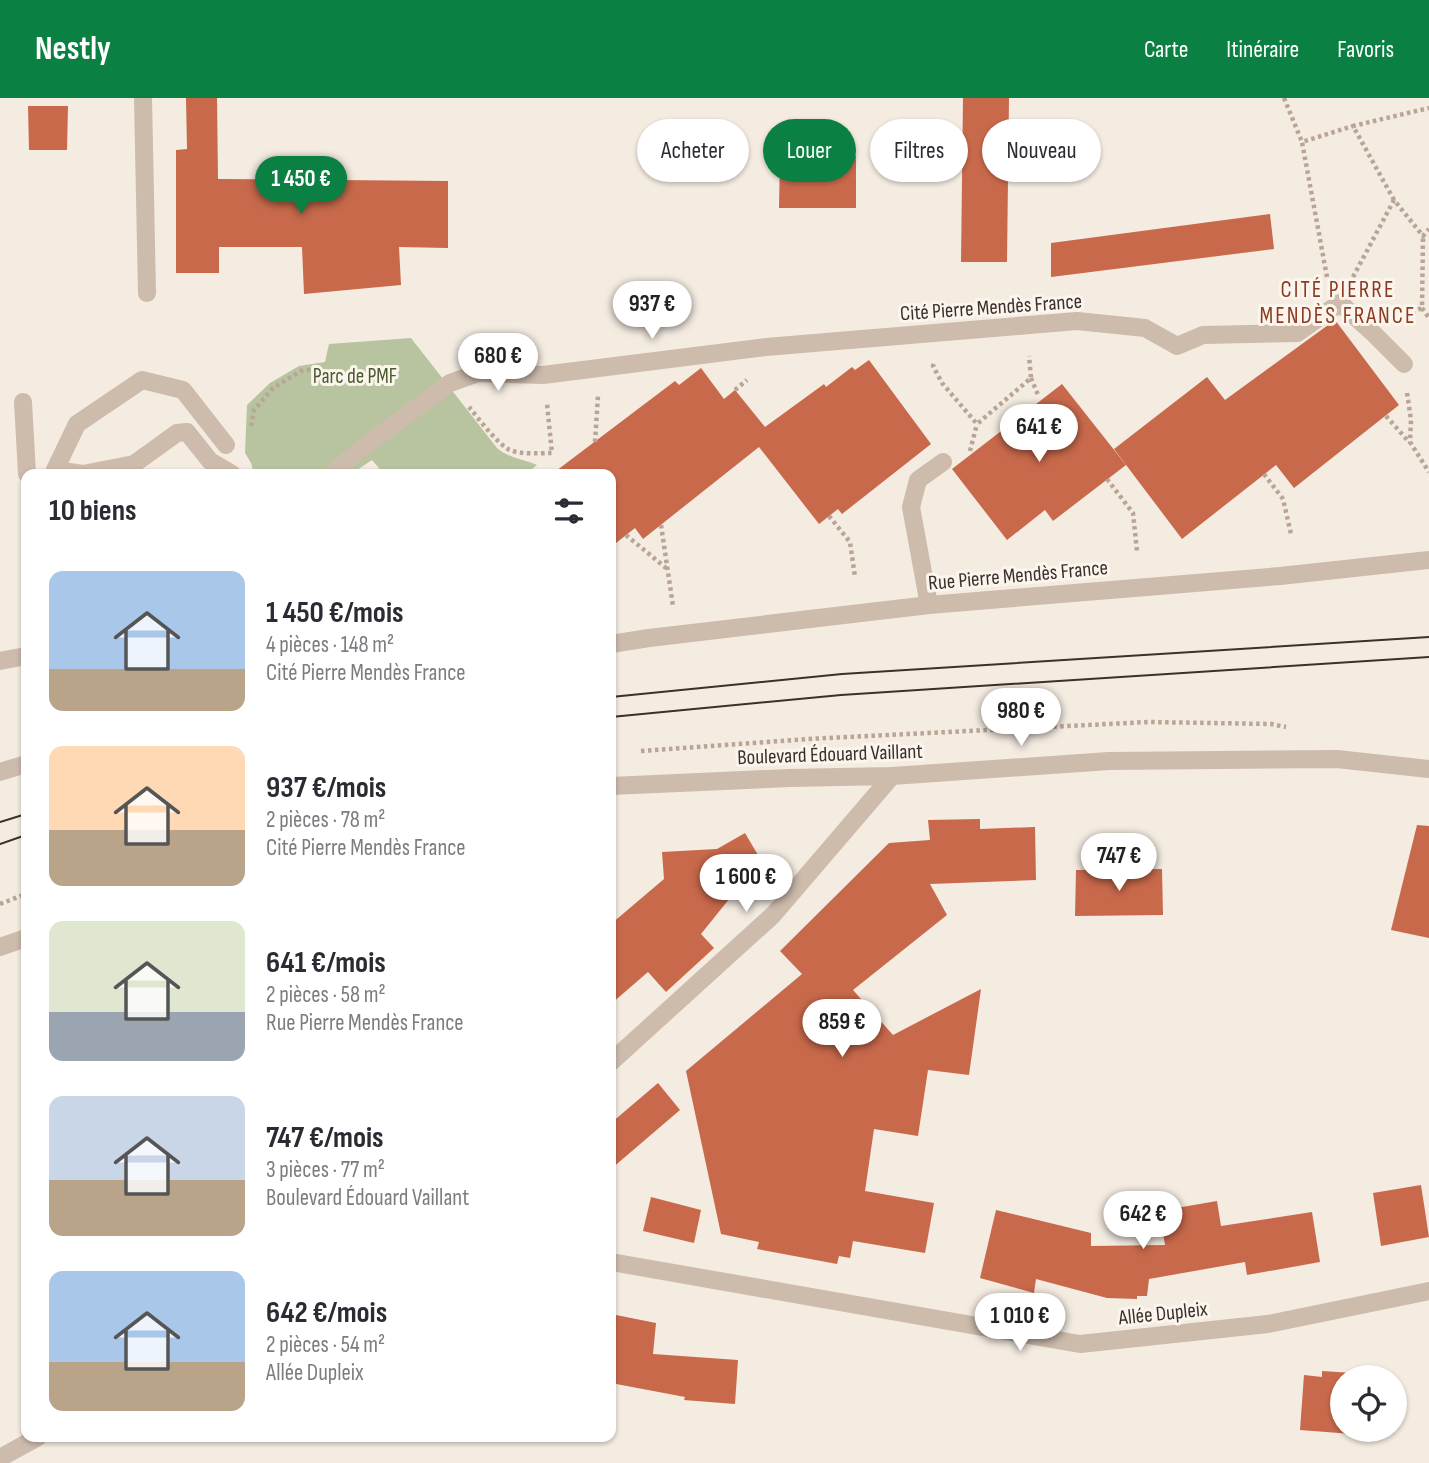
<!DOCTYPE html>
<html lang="fr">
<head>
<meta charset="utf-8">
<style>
  :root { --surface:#fff; --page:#f2f2f3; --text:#2b2b33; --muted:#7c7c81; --accent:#0b8043 }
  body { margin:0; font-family:"Sofia Sans Condensed",sans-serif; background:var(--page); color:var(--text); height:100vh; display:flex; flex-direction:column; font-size:26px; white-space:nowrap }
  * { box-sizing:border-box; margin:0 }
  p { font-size:23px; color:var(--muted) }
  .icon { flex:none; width:38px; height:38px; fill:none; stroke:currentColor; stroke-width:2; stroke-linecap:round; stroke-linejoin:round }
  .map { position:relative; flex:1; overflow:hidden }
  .details { position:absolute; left:21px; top:371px; width:595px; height:973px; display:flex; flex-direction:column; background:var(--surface); border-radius:14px; box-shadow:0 2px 5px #0004 }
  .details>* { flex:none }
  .banner { position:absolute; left:637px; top:21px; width:665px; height:63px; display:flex; gap:14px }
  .controls { position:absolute; left:1330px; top:1267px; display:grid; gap:14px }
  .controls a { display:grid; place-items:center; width:77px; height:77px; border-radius:50%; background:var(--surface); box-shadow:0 2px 5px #0004; font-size:35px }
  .price { position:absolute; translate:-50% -60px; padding:0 16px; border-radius:24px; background:#fff; color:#222; font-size:23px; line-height:46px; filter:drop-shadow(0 2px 4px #0008) }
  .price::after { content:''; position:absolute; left:50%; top:42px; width:21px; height:16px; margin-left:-10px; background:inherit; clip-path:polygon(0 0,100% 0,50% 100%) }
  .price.selected { background:var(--accent); color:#fff }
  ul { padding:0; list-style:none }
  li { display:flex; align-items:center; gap:21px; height:175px; padding:0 28px }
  li span { display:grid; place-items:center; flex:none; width:196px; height:140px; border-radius:14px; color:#555 }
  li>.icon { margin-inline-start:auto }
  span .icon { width:84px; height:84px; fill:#fffc; stroke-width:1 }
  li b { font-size:30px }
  h2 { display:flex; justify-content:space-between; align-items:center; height:84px; padding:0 28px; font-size:30px }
  .tag { padding:0 24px; border-radius:32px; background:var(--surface); box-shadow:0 2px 5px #0004; font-size:24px; line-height:63px }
  .tag.selected { background:var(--accent); color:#fff }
  header { display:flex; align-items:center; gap:42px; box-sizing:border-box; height:98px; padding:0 35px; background:var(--accent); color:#fff }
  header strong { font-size:33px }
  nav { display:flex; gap:38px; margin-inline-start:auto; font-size:24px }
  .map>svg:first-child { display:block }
  .green { fill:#b8c4a0 }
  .building { fill:#c8694b }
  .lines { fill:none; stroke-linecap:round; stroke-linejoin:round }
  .path { stroke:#b9a596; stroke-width:4.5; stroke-dasharray:3.5 3.5; stroke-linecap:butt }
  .lane { stroke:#cdbbac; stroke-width:18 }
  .street { stroke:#cdbbac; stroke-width:18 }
  .tram { stroke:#3b302b; stroke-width:2 }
  .labels { text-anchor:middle; stroke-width:6; stroke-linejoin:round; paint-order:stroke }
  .street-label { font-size:21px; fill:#3b302b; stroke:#fbf5ee }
  .park-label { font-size:21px; fill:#4a5a2e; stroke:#fbf5ee }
  .neighbourhood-label { font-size:23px; letter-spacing:2px; fill:#8c3b22; stroke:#fbf5ee }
</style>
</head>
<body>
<header>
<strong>Nestly</strong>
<nav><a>Carte</a><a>Itinéraire</a><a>Favoris</a></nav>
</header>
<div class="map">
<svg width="1429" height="1365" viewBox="0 0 1429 1365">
  <rect width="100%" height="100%" fill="#f4ebe1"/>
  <path class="green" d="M411 240 497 350C508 360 524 361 537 367L525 376H384L372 362 351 376H254L251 365 245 355 247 307 270 285 299 268 325 264 329 246Z"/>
  <g class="building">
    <path d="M186 0H217L218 81 448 83V150L399 149 401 187 304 196 302 149H219V175H176V52L187 51Z"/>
    <path d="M963 0H1009L1007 164H961Z"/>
    <path d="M28 8H68L67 52H29Z"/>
    <path d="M780 58H856V110H779Z"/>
    <path d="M1270 116 1274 151 1051 179V145Z"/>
    <path d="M1335 222 1399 307 1294 390 1276 367 1182 441 1114 351 1207 279 1225 302Z"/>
    <path d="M869 262 931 346 842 416 838 411 819 426 759 349 643 441 635 430 611 449V376H552L675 283 679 287 701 270 724 301 735 292 765 329 824 286 826 289 852 269 855 272Z"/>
    <path d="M1062 286 1126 367 1053 423 1045 412 1007 442 952 371Z"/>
    <path d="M980 721V731L1035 729 1036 782 930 786 947 817 853 892 893 937 981 891 969 977 928 972 918 1038 874 1031 865 1093 934 1105 925 1155 853 1143 850 1160 839 1158 837 1166 757 1151 759 1144 721 1136 686 973 802 876 780 853 889 745 930 742 928 722Z"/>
    <path d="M1417 727 1429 728V840L1391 832Z"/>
    <path d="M745 735 765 769H764L766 772 742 785 701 836 714 850 666 894 648 874 611 906V826L664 781 662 754 717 751Z"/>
    <path d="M1162 771 1163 817 1075 818 1076 772Z"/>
    <path d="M658 985 680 1012 611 1071V1025Z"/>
    <path d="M1421 1087 1429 1139 1381 1148 1373 1095Z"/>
    <path d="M651 1099 701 1112 694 1145 643 1133Z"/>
    <path d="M1217 1103 1221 1128 1312 1114 1320 1164 1247 1177 1245 1164 1149 1181 1147 1198H1137V1201L1107 1200 1036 1181 1034 1195 980 1180 996 1112 1091 1135V1148L1165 1147 1159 1113Z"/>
    <path d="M611 1216 656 1225 653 1256 738 1262 735 1306 684 1302 685 1299 611 1285Z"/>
    <path d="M1322 1273 1369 1276V1279H1342V1332H1365V1337L1300 1332 1304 1277 1322 1279Z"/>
  </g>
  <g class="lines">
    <g class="path">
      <path d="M1284 0 1302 44"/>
      <path d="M1394 102 1353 28 1429 10"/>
      <path d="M1327 179 1302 44 1353 28"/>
      <path d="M1353 179 1394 102 1423 138 1429 131"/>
      <path d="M1422 210 1429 220"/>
      <path d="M1399 220 1422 210 1423 138"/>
      <path d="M934 266 933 268 942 285 977 326 1031 280 1029 258"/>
      <path d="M1031 280 1038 297"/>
      <path d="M735 292 747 282"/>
      <path d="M1407 295 1411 322 1410 344 1429 374"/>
      <path d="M469 309C479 321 495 343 508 351 519 357 539 355 552 355L547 306"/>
      <path d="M1386 318 1409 344"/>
      <path d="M251 328 254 312 273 290 301 273 323 270"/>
      <path d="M595 344 598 298"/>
      <path d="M970 353 977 326"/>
      <path d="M1264 376 1283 401 1291 436"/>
      <path d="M1107 381 1133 415 1137 453"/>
      <path d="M829 418 850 444 855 479"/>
      <path d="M661 427 673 508"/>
      <path d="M626 437 666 470"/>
      <path d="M641 653 808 641 1148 624 1271 626 1286 629"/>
      <path d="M0 806 26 796"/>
    </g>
    <g class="lane">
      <path d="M143 0 147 195"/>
      <path d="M23 304 27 376"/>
      <path d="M55 376V372L77 326 142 282 183 292 226 347"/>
      <path d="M929 507 911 409 918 382 943 364"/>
      <path d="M0 563 26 558"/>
    </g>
    <g class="street">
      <path d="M55 372 83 376 134 366 177 335 187 334 210 363 232 376"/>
      <path d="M332 376 362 350 450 285 478 275 543 277 766 249 1077 223 1145 230 1177 248 1203 237 1297 235 1340 205 1371 233 1404 266"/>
      <path d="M611 546 649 540 929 507 1280 478 1429 462"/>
      <path d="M0 674 26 666"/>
      <path d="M611 688 789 680 892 678 1109 663 1337 661 1429 671"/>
      <path d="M0 849 26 840"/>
      <path d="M611 964 773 817 892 678"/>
      <path d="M611 1164 1080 1246 1268 1226 1429 1193"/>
      <path d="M0 1360 38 1339"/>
    </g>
    <g class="tram">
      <path d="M611 599 842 576 1429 539"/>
      <path d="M611 619 841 597 1429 559"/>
      <path d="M0 724 26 716"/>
      <path d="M0 746 26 737"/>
    </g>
  </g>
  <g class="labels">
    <g class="street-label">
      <text transform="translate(991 209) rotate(-4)" y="7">Cité Pierre Mendès France</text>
      <text transform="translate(1018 477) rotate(-5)" y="7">Rue Pierre Mendès France</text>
      <text transform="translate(830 656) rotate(-2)" y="7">Boulevard Édouard Vaillant</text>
      <text transform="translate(1163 1215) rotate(-6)" y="7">Allée Dupleix</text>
    </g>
    <g class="park-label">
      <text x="355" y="285">Parc de PMF</text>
    </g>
    <g class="neighbourhood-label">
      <text x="1338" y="199">CITÉ PIERRE<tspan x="1338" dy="26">MENDÈS FRANCE</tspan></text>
    </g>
  </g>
</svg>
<div class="controls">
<a><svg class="icon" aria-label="locate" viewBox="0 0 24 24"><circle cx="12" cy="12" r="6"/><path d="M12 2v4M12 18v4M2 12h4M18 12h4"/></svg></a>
</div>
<b class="price selected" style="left:301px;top:118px">1 450 €</b>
<b class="price" style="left:652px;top:243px">937 €</b>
<b class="price" style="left:498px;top:295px">680 €</b>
<b class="price" style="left:1039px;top:366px">641 €</b>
<b class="price" style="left:1021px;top:650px">980 €</b>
<b class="price" style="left:1119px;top:795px">747 €</b>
<b class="price" style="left:746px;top:816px">1 600 €</b>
<b class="price" style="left:842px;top:961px">859 €</b>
<b class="price" style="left:1143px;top:1153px">642 €</b>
<b class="price" style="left:1020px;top:1255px">1 010 €</b>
<div class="banner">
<a class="tag">Acheter</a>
<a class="tag selected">Louer</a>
<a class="tag">Filtres</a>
<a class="tag">Nouveau</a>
</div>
<section class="details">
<h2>10 biens<svg class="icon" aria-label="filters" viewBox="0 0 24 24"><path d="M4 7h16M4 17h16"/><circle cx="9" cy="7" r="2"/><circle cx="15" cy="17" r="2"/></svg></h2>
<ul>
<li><span style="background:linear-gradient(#a9c7e8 70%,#b9a48a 0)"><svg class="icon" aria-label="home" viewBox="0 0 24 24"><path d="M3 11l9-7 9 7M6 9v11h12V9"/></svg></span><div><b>1 450 €/mois</b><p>4 pièces · 148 m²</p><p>Cité Pierre Mendès France</p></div></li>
<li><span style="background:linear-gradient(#ffd9b3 60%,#b9a48a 0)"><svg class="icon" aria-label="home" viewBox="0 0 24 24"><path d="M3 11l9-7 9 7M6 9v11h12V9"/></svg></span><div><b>937 €/mois</b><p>2 pièces · 78 m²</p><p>Cité Pierre Mendès France</p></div></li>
<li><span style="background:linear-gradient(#dfe7d0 65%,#9aa5b1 0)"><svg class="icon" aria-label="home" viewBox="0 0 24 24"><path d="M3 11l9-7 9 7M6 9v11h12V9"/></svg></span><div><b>641 €/mois</b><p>2 pièces · 58 m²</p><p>Rue Pierre Mendès France</p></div></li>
<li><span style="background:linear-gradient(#c9d6e8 60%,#b9a48a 0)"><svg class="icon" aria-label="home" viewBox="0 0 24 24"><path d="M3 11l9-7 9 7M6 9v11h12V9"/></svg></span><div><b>747 €/mois</b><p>3 pièces · 77 m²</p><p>Boulevard Édouard Vaillant</p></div></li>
<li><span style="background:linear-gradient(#a9c7e8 65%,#b9a48a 0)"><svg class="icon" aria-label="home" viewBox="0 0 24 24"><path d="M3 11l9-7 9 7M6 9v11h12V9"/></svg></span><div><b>642 €/mois</b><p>2 pièces · 54 m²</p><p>Allée Dupleix</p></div></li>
</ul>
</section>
</div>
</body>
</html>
